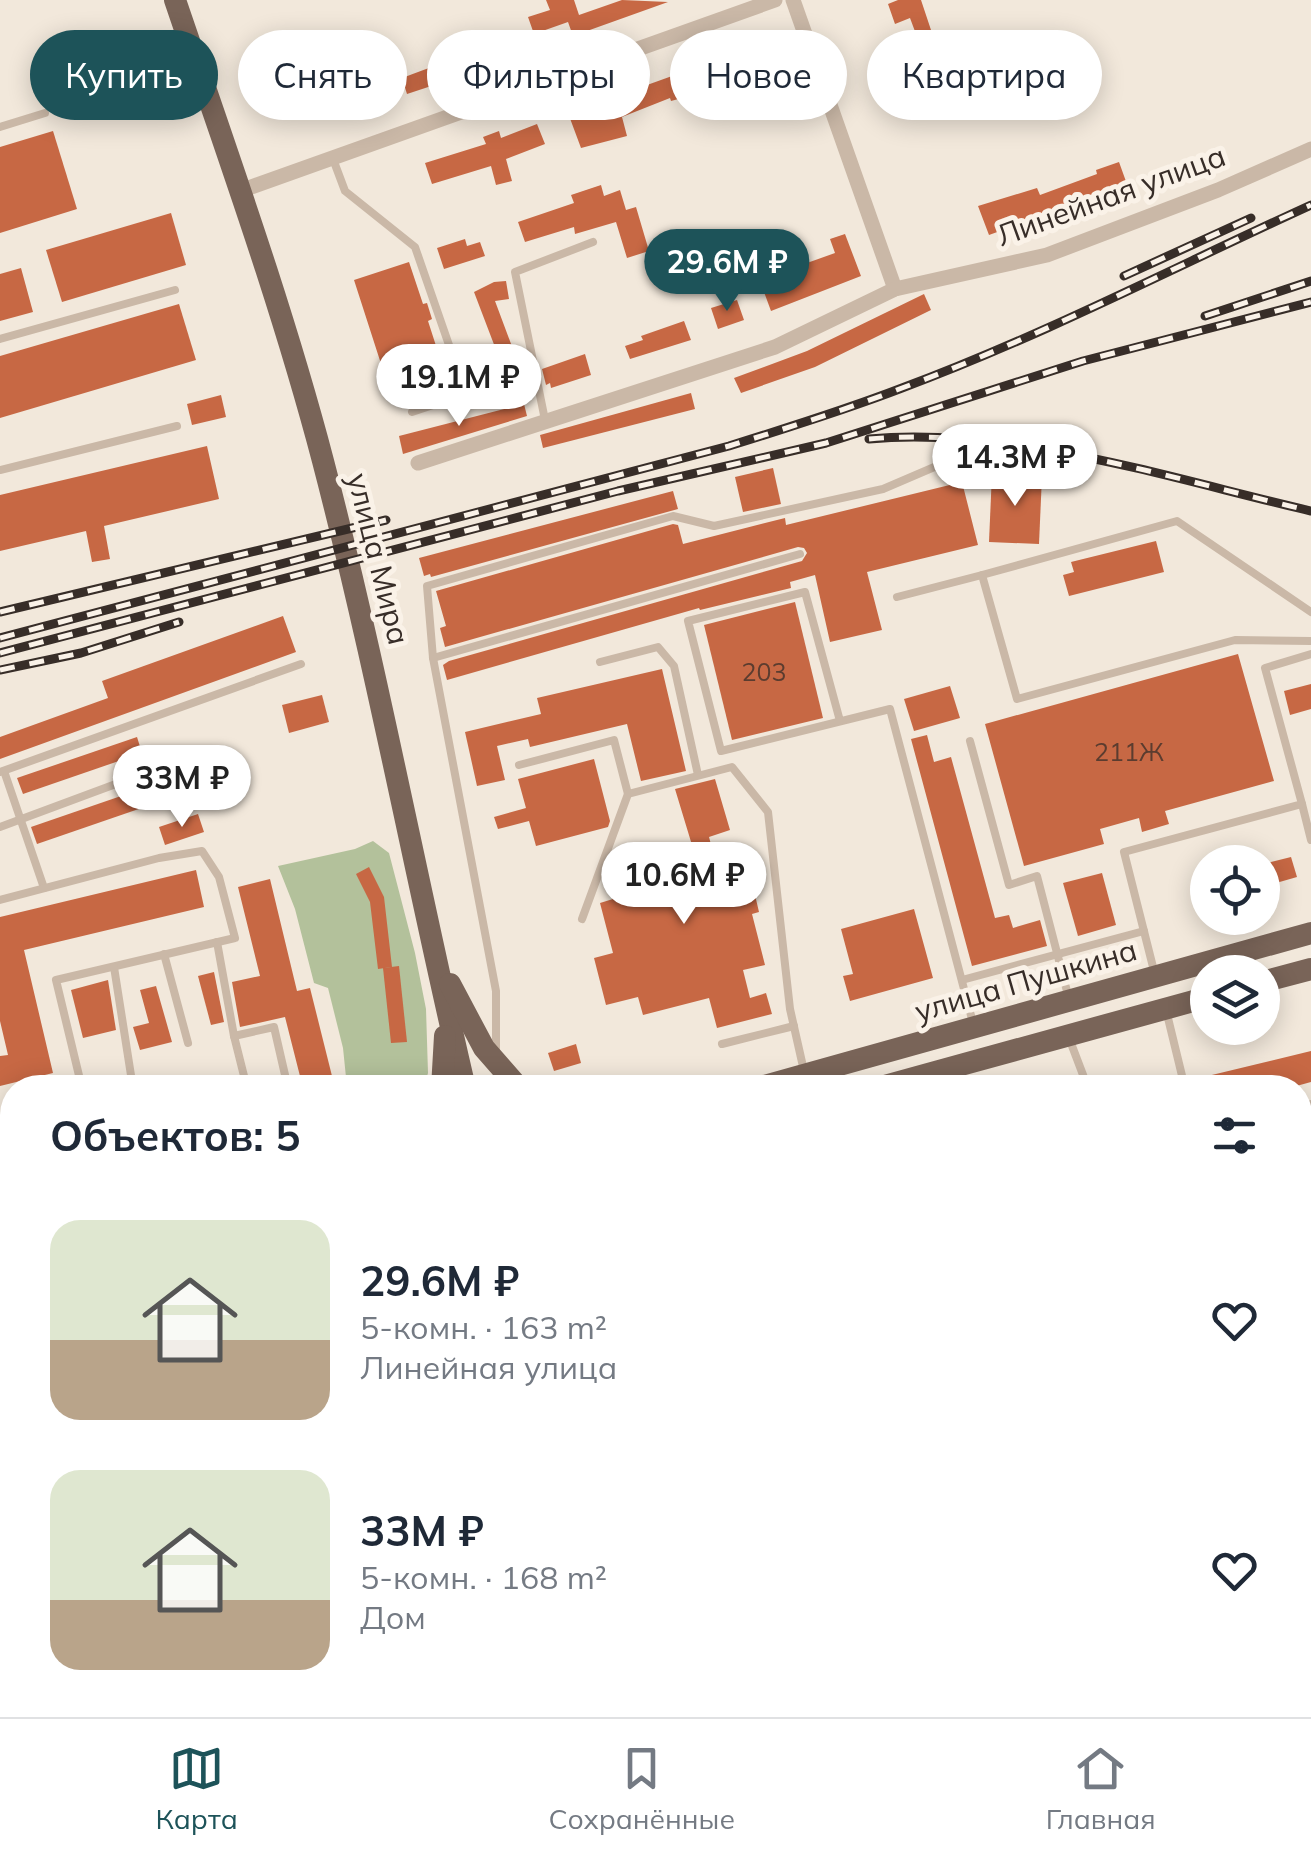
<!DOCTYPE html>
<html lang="ru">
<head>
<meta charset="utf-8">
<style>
  :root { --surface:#fff; --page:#f2f2f3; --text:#1f2937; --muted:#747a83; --line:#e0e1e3; --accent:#1d5359 }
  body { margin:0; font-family:Mulish,sans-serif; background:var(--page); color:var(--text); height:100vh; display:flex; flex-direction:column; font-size:38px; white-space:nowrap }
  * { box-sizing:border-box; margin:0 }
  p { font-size:32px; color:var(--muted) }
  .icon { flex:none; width:55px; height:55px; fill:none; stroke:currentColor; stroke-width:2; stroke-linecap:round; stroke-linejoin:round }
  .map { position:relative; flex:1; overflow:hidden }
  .sheet { position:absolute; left:0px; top:1075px; width:1312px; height:642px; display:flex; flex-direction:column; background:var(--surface); border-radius:40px 40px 0 0; box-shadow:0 5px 25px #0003 }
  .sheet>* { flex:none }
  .hud { position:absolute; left:30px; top:30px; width:1252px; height:90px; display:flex; gap:20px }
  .fabs { position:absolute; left:1190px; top:845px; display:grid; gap:20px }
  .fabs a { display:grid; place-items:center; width:90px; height:90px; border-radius:50%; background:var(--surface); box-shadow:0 5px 25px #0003; font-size:50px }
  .price { position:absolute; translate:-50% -85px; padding:0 22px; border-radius:35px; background:#fff; color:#222; font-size:32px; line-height:65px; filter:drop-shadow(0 2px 5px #0008) }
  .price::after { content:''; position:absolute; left:50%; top:60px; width:30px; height:22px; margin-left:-15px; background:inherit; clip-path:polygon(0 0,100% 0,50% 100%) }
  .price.selected { background:var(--accent); color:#fff }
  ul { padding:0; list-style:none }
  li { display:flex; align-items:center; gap:30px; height:250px; padding:0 50px }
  li span { display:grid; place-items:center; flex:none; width:280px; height:200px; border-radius:30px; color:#555 }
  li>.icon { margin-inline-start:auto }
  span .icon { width:120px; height:120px; fill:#fffc; stroke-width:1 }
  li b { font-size:42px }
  h2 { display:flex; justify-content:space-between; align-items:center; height:120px; padding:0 50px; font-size:42px }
  .chip { padding:0 35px; border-radius:45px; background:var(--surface); box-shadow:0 5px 25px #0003; font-size:35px; line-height:90px }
  .chip.selected { background:var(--accent); color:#fff }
  .menu { display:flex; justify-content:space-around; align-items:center; height:140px; border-top:2px solid var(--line); background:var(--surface); font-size:28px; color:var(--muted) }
  .menu a { display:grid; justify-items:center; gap:5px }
  .menu .selected { color:var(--accent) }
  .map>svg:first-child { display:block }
  .green { fill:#b3c19b }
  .building { fill:#c76844 }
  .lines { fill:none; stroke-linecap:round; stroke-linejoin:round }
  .service { stroke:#cab8a7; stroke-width:8 }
  .minor { stroke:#cab8a7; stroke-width:15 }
  .primary { stroke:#796458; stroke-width:22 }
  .rail-casing { stroke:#372d28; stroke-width:9 }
  .rail { stroke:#faf2e8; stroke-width:5; stroke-dasharray:15; stroke-linecap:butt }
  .labels { text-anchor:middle; stroke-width:10; stroke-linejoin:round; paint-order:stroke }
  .number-label { font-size:25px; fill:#5b3c2f }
  .street-label { font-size:30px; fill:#372d28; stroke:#faf2e8 }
</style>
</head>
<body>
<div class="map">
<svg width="1311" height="1717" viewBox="0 0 1311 1717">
  <rect width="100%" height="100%" fill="#f2e8db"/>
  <path class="green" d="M373 841 389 853 415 953 426 1009 428 1073 424 1087H347L343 1048 328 988 314 983 295 909 278 866 355 849Z"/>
  <g class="building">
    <path d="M546 0H574L579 15 622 0 668 2 573 36 568 22 534 34 528 17 550 10Z"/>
    <path d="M898 0H921L932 33 941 30 949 52 926 61 910 18 895 24 888 4Z"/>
    <path d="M740 31 747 51 778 39 786 60 753 73 755 79 732 88 724 68 737 63 727 36Z"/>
    <path d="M485 47 492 66 407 94 402 78Z"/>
    <path d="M353 64 361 87 370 84 377 104 332 119 323 92 316 94 310 79Z"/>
    <path d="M686 71 693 95 671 101 670 98 622 117 627 136 581 148 568 113 591 104 593 108 624 100 622 94Z"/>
    <path d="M537 124 545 144 506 159 512 181 496 185 491 166 432 184 425 163 486 144 483 137 499 131 501 138Z"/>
    <path d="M53 131 77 209 0 233V147Z"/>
    <path d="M1119 162 1128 187 1105 195 1104 193 989 235 978 206 1037 188 1040 195 1097 174 1096 170Z"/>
    <path d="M601 185 604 196 620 190 626 210 636 207 649 251 627 258 616 222 575 234 574 227 525 242 518 222 574 203 571 195Z"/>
    <path d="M171 213 186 265 62 302 46 250Z"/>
    <path d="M845 234 861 276 771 311 764 292 798 280 793 268 835 253 830 239Z"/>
    <path d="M465 239 467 246 480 242 485 256 444 269 437 248Z"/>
    <path d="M409 262 423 304 427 303 432 319 428 321 448 383 393 401 354 280Z"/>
    <path d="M21 268 33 312 0 321V274Z"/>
    <path d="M506 281 509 299 495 301 523 376 528 374 531 390 514 397 474 292 494 282Z"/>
    <path d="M924 294 931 310 815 367 741 393 734 378 807 351Z"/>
    <path d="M737 300 744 320 718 329 711 308Z"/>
    <path d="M179 304 196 360 0 418V356Z"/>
    <path d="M684 321 691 340 630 359 625 346 643 340 641 336Z"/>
    <path d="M585 354 591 375 551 388 550 383 546 385 542 369Z"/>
    <path d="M691 393 695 409 543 448 540 435Z"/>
    <path d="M221 395 226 417 192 425 187 404Z"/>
    <path d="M524 404 527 416 403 454 399 436Z"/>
    <path d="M207 446 219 499 104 526 110 559 92 562 86 531 0 551V495Z"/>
    <path d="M773 468 781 504 743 512 735 477Z"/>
    <path d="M992 473 1042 476 1039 544 989 542Z"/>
    <path d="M962 482 978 545 867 572 882 630 830 642 815 575 790 582 791 588 700 610 699 608 447 680 443 665 449 661 802 561 807 553 804 548 798 547 445 647 440 628 446 626 436 591 673 524 678 525 683 544 785 518 786 525Z"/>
    <path d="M673 491 678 509 431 577 430 574 424 576 419 558Z"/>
    <path d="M1156 541 1164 572 1069 596 1063 575 1074 572 1071 562Z"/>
    <path d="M795 602 823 718 732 740 704 625Z"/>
    <path d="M283 616 296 652 0 759V737L108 698 102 681Z"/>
    <path d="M1238 654 1274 781 1165 811 1169 824 1142 832 1139 818 1100 829 1104 844 1024 866 985 724Z"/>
    <path d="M662 669 686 771 641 781 627 724 530 747 528 739 497 746 505 780 477 786 465 732 541 714 537 698Z"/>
    <path d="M1311 684V709L1290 715 1284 691Z"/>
    <path d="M950 686 960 718 914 731 904 699Z"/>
    <path d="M322 695 329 722 289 733 282 705Z"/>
    <path d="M927 735 934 762 951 757 995 918 1009 915 1013 928 1040 920 1047 946 972 966 911 739Z"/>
    <path d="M137 737 142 753 23 794 17 778Z"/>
    <path d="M594 759 610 821 608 827 536 846 529 821 498 829 494 817 526 808 518 779Z"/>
    <path d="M715 779 730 830 709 837 722 886 751 878 759 912 752 914 765 965 743 970 750 998 766 993 772 1014 717 1028 709 998 643 1015 638 997 606 1005 594 958 613 953 600 903 613 899 608 877 695 855 675 789Z"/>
    <path d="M153 785 159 802 37 844 31 827Z"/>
    <path d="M198 814 204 832 165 845 159 827Z"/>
    <path d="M1291 857 1297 877 1269 885 1263 864Z"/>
    <path d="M369 867 384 897 392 967 378 969 370 902 356 874Z"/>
    <path d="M196 870 204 907 24 950 53 1073 0 1086V1056L8 1055 0 1021V917Z"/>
    <path d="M1102 873 1116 925 1078 936 1063 883Z"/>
    <path d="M270 879 297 991 310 988 335 1088H303L285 1017 240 1027 232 982 260 976 238 887Z"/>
    <path d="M914 909 933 978 850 1001 843 976 853 974 841 929Z"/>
    <path d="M399 966 407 1042 391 1043 383 968Z"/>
    <path d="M214 972 224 1022 211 1025 198 976Z"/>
    <path d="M108 980 116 1030 83 1038 71 990Z"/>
    <path d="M156 986 172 1042 140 1050 133 1027 149 1023 140 990Z"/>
    <path d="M576 1044 581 1063 554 1071 548 1053Z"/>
    <path d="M1311 1051V1082L1289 1088H1192L1191 1080Z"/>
  </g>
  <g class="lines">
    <g class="service">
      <path d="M0 127 45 113"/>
      <path d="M333 159 345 191 415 247 466 394 412 412"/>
      <path d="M0 339 175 290"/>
      <path d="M545 420 515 272 593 242"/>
      <path d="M0 470 177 426"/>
      <path d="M982 575 1177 521 1311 612"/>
      <path d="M897 597 982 575 1017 699 1235 640 1311 641"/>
      <path d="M433 658 800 554"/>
      <path d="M600 662 658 647 674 666 698 775"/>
      <path d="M840 721 805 592 688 621 721 751 890 709 973 1023"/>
      <path d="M970 741 1009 885 1037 876 1069 999"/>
      <path d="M519 765 614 740 628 794"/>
      <path d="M4 771 44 888"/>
      <path d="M0 772 301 664"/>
      <path d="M1302 804 1311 840"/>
      <path d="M0 827 140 775"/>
      <path d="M0 900 159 858 202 851 219 877 235 938 56 980 82 1088"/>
      <path d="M582 919 628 794 732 767 768 812 790 1009 804 1071"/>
      <path d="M217 942 234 1036 247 1088"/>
      <path d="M164 954 188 1043"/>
      <path d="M114 967 133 1088"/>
      <path d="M1154 971 1124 852 1302 804 1265 668 1311 654"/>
      <path d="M962 980 1144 931"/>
      <path d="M1167 1014 1185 1088"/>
      <path d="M234 1036 274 1027 288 1088"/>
      <path d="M1069 1038 1088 1088"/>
      <path d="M722 1044 794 1026"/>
      <path d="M496 1054V991L433 658 427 586 673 516 714 526 883 489 953 459 994 462"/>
      <path d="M1300 1107 1311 1104"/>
      <path d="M0 1166 12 1163"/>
      <path d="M0 1172 12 1219"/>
      <path d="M1300 1266 1307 1296 1311 1295"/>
      <path d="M1300 1367 1307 1387 1311 1386"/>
      <path d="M1307 1387 1311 1403"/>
      <path d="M0 1464 12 1461"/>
      <path d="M1300 1475 1311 1473"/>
      <path d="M0 1564 12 1560"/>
      <path d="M0 1643 12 1640"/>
      <path d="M279 1705 282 1717"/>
      <path d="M527 1705 530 1717"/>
      <path d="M643 1705 646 1717"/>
      <path d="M804 1705 807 1717"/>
    </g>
    <g class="minor">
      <path d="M793 0 895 289"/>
      <path d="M240 191 775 0"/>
      <path d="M418 463 775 347 895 289 1047 255 1218 190 1311 149"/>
      <path d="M219 1705 222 1717"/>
    </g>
    <g class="primary">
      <path d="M175 0C227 153 282 305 323 461 377 668 416 879 465 1088"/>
      <path d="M1262 982 1311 969"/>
      <path d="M450 984 484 1048 519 1088"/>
      <path d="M442 1088 445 1036"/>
      <path d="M757 1088 1311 933"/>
      <path d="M877 1088 1208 997"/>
      <path d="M0 1309 12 1306"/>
      <path d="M702 1705 706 1717"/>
      <path d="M744 1705 747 1717"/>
    </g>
    <g class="rail-casing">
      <g id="rail">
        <path d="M1124 276 1251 218"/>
        <path d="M1205 316 1311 281"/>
        <path d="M869 439C1011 426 1172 479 1311 511"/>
        <path d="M0 612 386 520"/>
        <path d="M0 638 729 446C787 428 845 410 902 388 1042 336 1175 267 1311 205"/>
        <path d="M0 653 618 491 826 443 1083 361 1311 302"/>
        <path d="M0 670 81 653 179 622"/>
      </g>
    </g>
    <use href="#rail" class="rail"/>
  </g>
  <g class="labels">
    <g class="number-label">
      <text x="764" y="681">203</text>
      <text x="1129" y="761">211Ж</text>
    </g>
    <g class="street-label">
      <text transform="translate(1111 196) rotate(-20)" y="10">Линейная улица</text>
      <text transform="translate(378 559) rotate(76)" y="10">улица Мира</text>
      <text transform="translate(1026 981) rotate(-16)" y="10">улица Пушкина</text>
    </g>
  </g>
</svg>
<div class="fabs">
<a><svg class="icon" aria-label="locate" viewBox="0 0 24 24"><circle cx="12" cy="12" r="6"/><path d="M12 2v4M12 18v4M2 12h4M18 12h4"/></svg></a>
<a><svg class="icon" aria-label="layers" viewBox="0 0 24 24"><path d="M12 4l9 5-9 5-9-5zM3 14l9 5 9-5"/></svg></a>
</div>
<b class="price selected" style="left:727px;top:314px">29.6M ₽</b>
<b class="price" style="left:459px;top:429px">19.1M ₽</b>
<b class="price" style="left:1015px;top:509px">14.3M ₽</b>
<b class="price" style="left:182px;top:830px">33M ₽</b>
<b class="price" style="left:684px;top:927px">10.6M ₽</b>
<div class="hud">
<a class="chip selected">Купить</a>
<a class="chip">Снять</a>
<a class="chip">Фильтры</a>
<a class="chip">Новое</a>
<a class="chip">Квартира</a>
</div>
<section class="sheet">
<h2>Объектов: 5<svg class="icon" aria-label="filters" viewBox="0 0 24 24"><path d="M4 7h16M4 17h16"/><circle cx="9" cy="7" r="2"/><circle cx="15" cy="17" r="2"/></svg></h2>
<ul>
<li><span style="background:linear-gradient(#dfe7d0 60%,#b9a48a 0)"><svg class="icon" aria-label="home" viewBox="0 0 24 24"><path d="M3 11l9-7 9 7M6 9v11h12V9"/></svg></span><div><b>29.6M ₽</b><p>5-комн. · 163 m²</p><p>Линейная улица</p></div><svg class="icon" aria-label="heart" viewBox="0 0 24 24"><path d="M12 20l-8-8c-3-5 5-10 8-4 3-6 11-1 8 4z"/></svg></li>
<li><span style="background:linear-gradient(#dfe7d0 65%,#b9a48a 0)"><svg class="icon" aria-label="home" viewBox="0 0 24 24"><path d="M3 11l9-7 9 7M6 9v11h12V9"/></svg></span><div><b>33M ₽</b><p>5-комн. · 168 m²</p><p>Дом</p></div><svg class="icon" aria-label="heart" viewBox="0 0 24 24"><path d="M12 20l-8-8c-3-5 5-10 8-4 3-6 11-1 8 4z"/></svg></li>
</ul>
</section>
</div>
<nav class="menu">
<a class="selected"><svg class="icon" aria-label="map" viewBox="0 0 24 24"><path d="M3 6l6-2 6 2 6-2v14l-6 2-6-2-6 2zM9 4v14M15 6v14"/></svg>Карта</a>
<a><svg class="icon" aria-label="saved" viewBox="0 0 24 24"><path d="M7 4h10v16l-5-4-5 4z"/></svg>Сохранённые</a>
<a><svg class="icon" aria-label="home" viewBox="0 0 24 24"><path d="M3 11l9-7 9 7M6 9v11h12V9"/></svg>Главная</a>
</nav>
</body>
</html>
